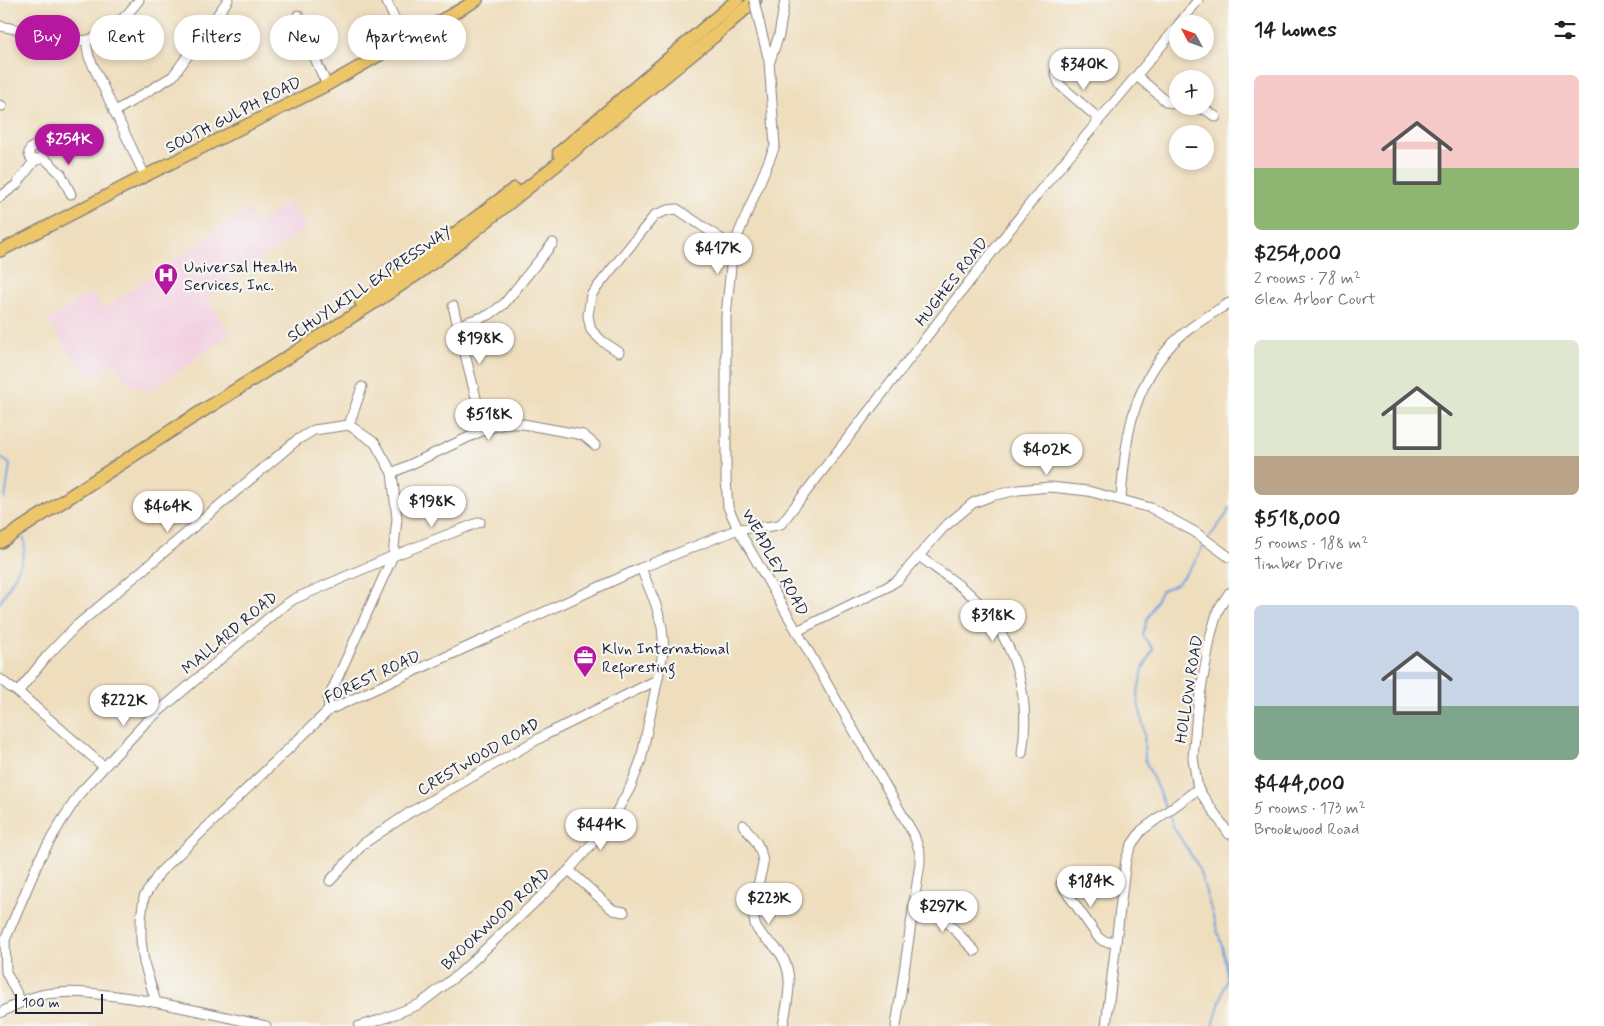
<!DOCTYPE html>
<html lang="en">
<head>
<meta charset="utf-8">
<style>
  :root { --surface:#fff; --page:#f6f6f6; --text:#222; --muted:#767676; --accent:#b5179e }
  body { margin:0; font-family:Mynerve,sans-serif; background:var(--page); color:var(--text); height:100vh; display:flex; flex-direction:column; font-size:19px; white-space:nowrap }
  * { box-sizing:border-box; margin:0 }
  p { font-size:16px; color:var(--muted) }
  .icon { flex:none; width:28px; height:28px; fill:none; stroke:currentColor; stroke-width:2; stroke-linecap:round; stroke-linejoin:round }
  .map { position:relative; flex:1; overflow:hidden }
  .side { display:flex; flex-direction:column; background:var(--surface); width:375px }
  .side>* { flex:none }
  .banner { position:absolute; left:15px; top:15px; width:475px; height:45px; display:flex; gap:10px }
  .needle { width:32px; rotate:311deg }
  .fabs { position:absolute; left:1169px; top:15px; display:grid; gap:10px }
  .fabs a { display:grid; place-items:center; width:45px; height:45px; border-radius:50%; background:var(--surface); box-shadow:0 2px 8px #0003; font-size:25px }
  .scale { position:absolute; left:15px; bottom:12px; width:88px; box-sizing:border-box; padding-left:5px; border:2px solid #22223b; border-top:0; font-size:14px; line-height:18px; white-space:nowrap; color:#22223b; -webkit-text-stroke:4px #f6f6f2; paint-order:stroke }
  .price { position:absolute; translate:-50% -42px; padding:0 11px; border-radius:18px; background:#fff; color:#222; font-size:16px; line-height:32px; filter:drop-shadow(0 1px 2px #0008) }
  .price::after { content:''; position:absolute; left:50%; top:30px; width:15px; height:11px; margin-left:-8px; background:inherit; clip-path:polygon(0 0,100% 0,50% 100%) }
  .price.on { background:var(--accent); color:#fff }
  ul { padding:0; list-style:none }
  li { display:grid; align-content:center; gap:10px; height:265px; padding:0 25px }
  li span { display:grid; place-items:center; height:155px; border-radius:8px; color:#555 }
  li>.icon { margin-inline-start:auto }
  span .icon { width:90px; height:90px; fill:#fffc; stroke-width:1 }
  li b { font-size:21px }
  h2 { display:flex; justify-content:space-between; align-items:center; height:60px; padding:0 25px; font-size:21px }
  .tag { padding:0 18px; border-radius:22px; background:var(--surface); box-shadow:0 2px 8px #0003; font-size:18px; line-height:45px }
  .tag.on { background:var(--accent); color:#fff }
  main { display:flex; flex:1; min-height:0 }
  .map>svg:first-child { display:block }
  .built { fill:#f3cfe0 }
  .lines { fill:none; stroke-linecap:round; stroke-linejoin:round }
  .stream { stroke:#74a4de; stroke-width:2 }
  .minor-casing { stroke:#88807c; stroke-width:11 }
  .major-casing { stroke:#88807c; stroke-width:14 }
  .highway-casing { stroke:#88807c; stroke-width:15 }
  .minor { stroke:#fff; stroke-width:9 }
  .major { stroke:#ecc669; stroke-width:11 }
  .highway { stroke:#ecc669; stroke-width:12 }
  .minor-bridge-casing { stroke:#88807c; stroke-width:11; stroke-linecap:butt }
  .minor-bridge { stroke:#fff; stroke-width:9 }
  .labels { text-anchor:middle; stroke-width:4.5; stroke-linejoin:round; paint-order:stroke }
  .street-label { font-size:16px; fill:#22223b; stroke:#f6f6f2 }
  .poi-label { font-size:16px; fill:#22223b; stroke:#f6f6f2; text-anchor:start }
</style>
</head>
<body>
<main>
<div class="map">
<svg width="1229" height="1026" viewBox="0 0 1229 1026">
  <rect width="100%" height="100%" fill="#f6f6f2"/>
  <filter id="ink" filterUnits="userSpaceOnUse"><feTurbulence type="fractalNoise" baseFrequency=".02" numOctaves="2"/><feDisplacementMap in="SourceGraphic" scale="10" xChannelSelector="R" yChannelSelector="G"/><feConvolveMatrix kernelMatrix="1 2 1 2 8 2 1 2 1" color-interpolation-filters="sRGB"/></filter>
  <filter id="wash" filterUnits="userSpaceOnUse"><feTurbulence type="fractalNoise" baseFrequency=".0096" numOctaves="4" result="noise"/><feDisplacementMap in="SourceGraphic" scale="20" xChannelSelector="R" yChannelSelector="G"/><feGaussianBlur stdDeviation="1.12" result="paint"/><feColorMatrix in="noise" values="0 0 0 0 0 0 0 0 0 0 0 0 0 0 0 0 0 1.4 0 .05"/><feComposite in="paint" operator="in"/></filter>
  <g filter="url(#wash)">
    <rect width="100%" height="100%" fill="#efdebd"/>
    <path class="built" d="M290 201 307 227 206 299 231 334 149 392 128 383 114 363 88 379 48 321 91 293 104 309 247 209 257 224Z"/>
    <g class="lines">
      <g class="stream">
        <path d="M0 457 10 464 5 499"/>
        <path d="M1208 539 1227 514 1229 508"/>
        <path d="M0 603C10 583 28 560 24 538"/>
        <path d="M1166 808 1145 760 1144 730 1137 696 1143 669 1153 649 1143 636 1146 622 1161 591 1178 583 1194 563 1205 543"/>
        <path d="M1169 815 1174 828 1198 866 1223 950 1227 977 1213 1026"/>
      </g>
    </g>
  </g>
  <g filter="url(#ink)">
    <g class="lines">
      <g class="minor-casing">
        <g id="minor">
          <path d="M386 0 404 40"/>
          <path d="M298 15 307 41 327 85"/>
          <path d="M759 22 769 61 775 146 733 247 726 316V479L728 507 738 529 914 835 920 853V863L896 1026"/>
          <path d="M1179 24 1198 0"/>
          <path d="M0 26C17 29 74 43 88 40 110 34 126 17 139 0"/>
          <path d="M86 41 89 57 145 176"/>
          <path d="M770 61 779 35 785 0"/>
          <path d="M1055 73 1060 85 1099 119"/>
          <path d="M1137 76 1167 102 1178 104"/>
          <path d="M0 105 2 106"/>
          <path d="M1185 106 1206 110 1216 117"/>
          <path d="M114 112 173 76 228 0"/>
          <circle cx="36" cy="153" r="7"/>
          <path d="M43 157 61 174 71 194"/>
          <path d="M0 197 16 185 35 160"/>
          <path d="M453 306 484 430"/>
          <path d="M458 325 489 315 504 304 553 243"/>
          <path d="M619 352 602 341 591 330 588 316 591 295 655 215 668 210 677 209 733 247"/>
          <path d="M349 425 362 387"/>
          <path d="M392 473 484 430 505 424H523L583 435 595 445"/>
          <path d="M1121 499C1125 440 1131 389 1173 343 1189 327 1210 315 1229 303"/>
          <path d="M919 556C936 569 955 581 971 595 1014 636 1032 695 1022 753"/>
          <path d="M1229 593 1218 610 1211 634 1197 712 1193 758 1198 789 1229 834"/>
          <path d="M797 631 887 587 898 580 943 528 973 503 991 496 1018 490 1050 487 1088 491 1151 508 1195 532 1229 557"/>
          <path d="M0 679 10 687 18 692 103 766"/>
          <path d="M18 692 47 656 75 627 297 440 314 430 349 425 375 443 392 473 397 519 393 556 328 699 329 710"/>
          <path d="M743 825C753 837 762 847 763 864 760 879 750 910 755 924 758 935 768 939 775 947 797 970 788 998 783 1026"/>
          <path d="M569 870 613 910 624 912"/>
          <path d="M330 881 363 844 409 813 547 734 657 680"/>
          <path d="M1061 884 1098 937 1103 941 1116 943"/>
          <path d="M913 907C950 916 950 927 975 951"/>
          <path d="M21 1002 6 972 5 940 40 858 61 822 80 793 145 723 278 610 294 599 393 556 480 522"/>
          <path d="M156 1002 144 963 141 940V919L144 897 160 872 329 710 641 568 738 529 773 526 781 524 1039 192 1178 26"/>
          <path d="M0 1013C15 1005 30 997 46 994 75 990 102 994 130 998 176 1005 221 1016 266 1026"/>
          <path d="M359 1026 380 1020 420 1004 460 973 569 870 610 823 630 788 641 760 664 648 662 627 656 605 641 568"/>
          <path d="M1106 1026 1126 859 1132 844 1142 830 1198 789"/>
        </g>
      </g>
      <g class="major-casing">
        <path id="major" d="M0 251 145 176 327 85 477 0"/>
      </g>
      <g class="highway-casing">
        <g id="highway">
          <path d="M559 153 737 0"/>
          <path d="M361 302 456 233 514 189"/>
          <path d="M0 542 174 429 378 300 420 272 454 247 576 149 713 37 755 0"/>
        </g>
      </g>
      <use href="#minor" class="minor"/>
      <use href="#major" class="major"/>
      <use href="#highway" class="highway"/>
      <g class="minor-bridge-casing">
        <path id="minor-bridge" d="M754 0 759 22"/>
      </g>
      <use href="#minor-bridge" class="minor-bridge"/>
    </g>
  </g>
  <defs>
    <g id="hospital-pin" transform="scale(1.25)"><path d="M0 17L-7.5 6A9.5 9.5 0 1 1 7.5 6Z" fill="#b5179e" stroke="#f6f6f2"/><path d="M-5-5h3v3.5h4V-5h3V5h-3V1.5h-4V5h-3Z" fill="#fff"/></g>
    <g id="office-pin" transform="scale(1.25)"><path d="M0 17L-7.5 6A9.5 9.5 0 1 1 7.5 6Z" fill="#b5179e" stroke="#f6f6f2"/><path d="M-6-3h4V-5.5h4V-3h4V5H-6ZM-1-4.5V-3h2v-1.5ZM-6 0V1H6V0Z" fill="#fff"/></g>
  </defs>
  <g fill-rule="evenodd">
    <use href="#hospital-pin" x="166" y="275"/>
    <use href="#office-pin" x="585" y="657"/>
  </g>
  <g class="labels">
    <g class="street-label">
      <text transform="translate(233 114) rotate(-27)" y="6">SOUTH GULPH ROAD</text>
      <text transform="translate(951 281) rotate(-52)" y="6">HUGHES ROAD</text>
      <text transform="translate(369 283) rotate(-34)" y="6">SCHUYLKILL EXPRESSWAY</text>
      <text transform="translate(776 562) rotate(61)" y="6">WEADLEY ROAD</text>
      <text transform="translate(229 632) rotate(-40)" y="6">MALLARD ROAD</text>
      <text transform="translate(372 676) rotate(-25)" y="6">FOREST ROAD</text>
      <text transform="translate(1188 689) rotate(-81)" y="6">HOLLOW ROAD</text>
      <text transform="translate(478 756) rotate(-30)" y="6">CRESTWOOD ROAD</text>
      <text transform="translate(495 918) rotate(-43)" y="6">BROOKWOOD ROAD</text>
    </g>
    <g class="poi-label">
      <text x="184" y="272">Universal Health<tspan x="184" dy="18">Services, Inc.</tspan></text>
      <text x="602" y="654">Klvn International<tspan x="602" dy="18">Reforesting</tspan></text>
    </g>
  </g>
</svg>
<div class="fabs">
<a><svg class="needle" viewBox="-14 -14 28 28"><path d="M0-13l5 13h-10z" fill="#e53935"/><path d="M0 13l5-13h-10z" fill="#767676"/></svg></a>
<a>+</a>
<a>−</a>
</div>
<div class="scale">100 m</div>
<b class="price" style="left:1084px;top:91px">$340K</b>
<b class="price on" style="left:69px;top:166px">$254K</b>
<b class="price" style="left:718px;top:275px">$417K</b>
<b class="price" style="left:480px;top:365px">$198K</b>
<b class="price" style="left:489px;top:441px">$518K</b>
<b class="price" style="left:1047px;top:476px">$402K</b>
<b class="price" style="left:432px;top:528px">$198K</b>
<b class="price" style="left:168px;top:533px">$464K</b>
<b class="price" style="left:993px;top:642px">$318K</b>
<b class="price" style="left:124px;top:727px">$222K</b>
<b class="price" style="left:601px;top:851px">$444K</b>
<b class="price" style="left:1091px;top:908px">$184K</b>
<b class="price" style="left:769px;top:925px">$223K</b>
<b class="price" style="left:943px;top:933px">$297K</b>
<div class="banner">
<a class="tag on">Buy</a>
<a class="tag">Rent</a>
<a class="tag">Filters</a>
<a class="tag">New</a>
<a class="tag">Apartment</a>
</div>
</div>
<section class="side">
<h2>14 homes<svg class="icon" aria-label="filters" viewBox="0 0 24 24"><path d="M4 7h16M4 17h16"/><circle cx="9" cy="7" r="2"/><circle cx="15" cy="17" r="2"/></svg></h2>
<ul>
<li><span style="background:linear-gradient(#f6c9c9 60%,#8fb573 0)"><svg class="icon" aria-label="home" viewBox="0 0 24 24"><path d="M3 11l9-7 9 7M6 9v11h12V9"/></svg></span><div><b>$254,000</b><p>2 rooms · 78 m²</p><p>Glen Arbor Court</p></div></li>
<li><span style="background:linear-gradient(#dfe7d0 75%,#b9a48a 0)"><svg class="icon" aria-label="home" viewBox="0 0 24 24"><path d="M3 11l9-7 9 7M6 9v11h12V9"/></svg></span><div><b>$518,000</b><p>5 rooms · 188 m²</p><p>Timber Drive</p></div></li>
<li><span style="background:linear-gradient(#c9d6e8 65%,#7fa58c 0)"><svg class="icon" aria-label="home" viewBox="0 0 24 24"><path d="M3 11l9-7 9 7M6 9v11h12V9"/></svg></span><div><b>$444,000</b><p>5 rooms · 173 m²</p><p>Brookwood Road</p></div></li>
</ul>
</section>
</main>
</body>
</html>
